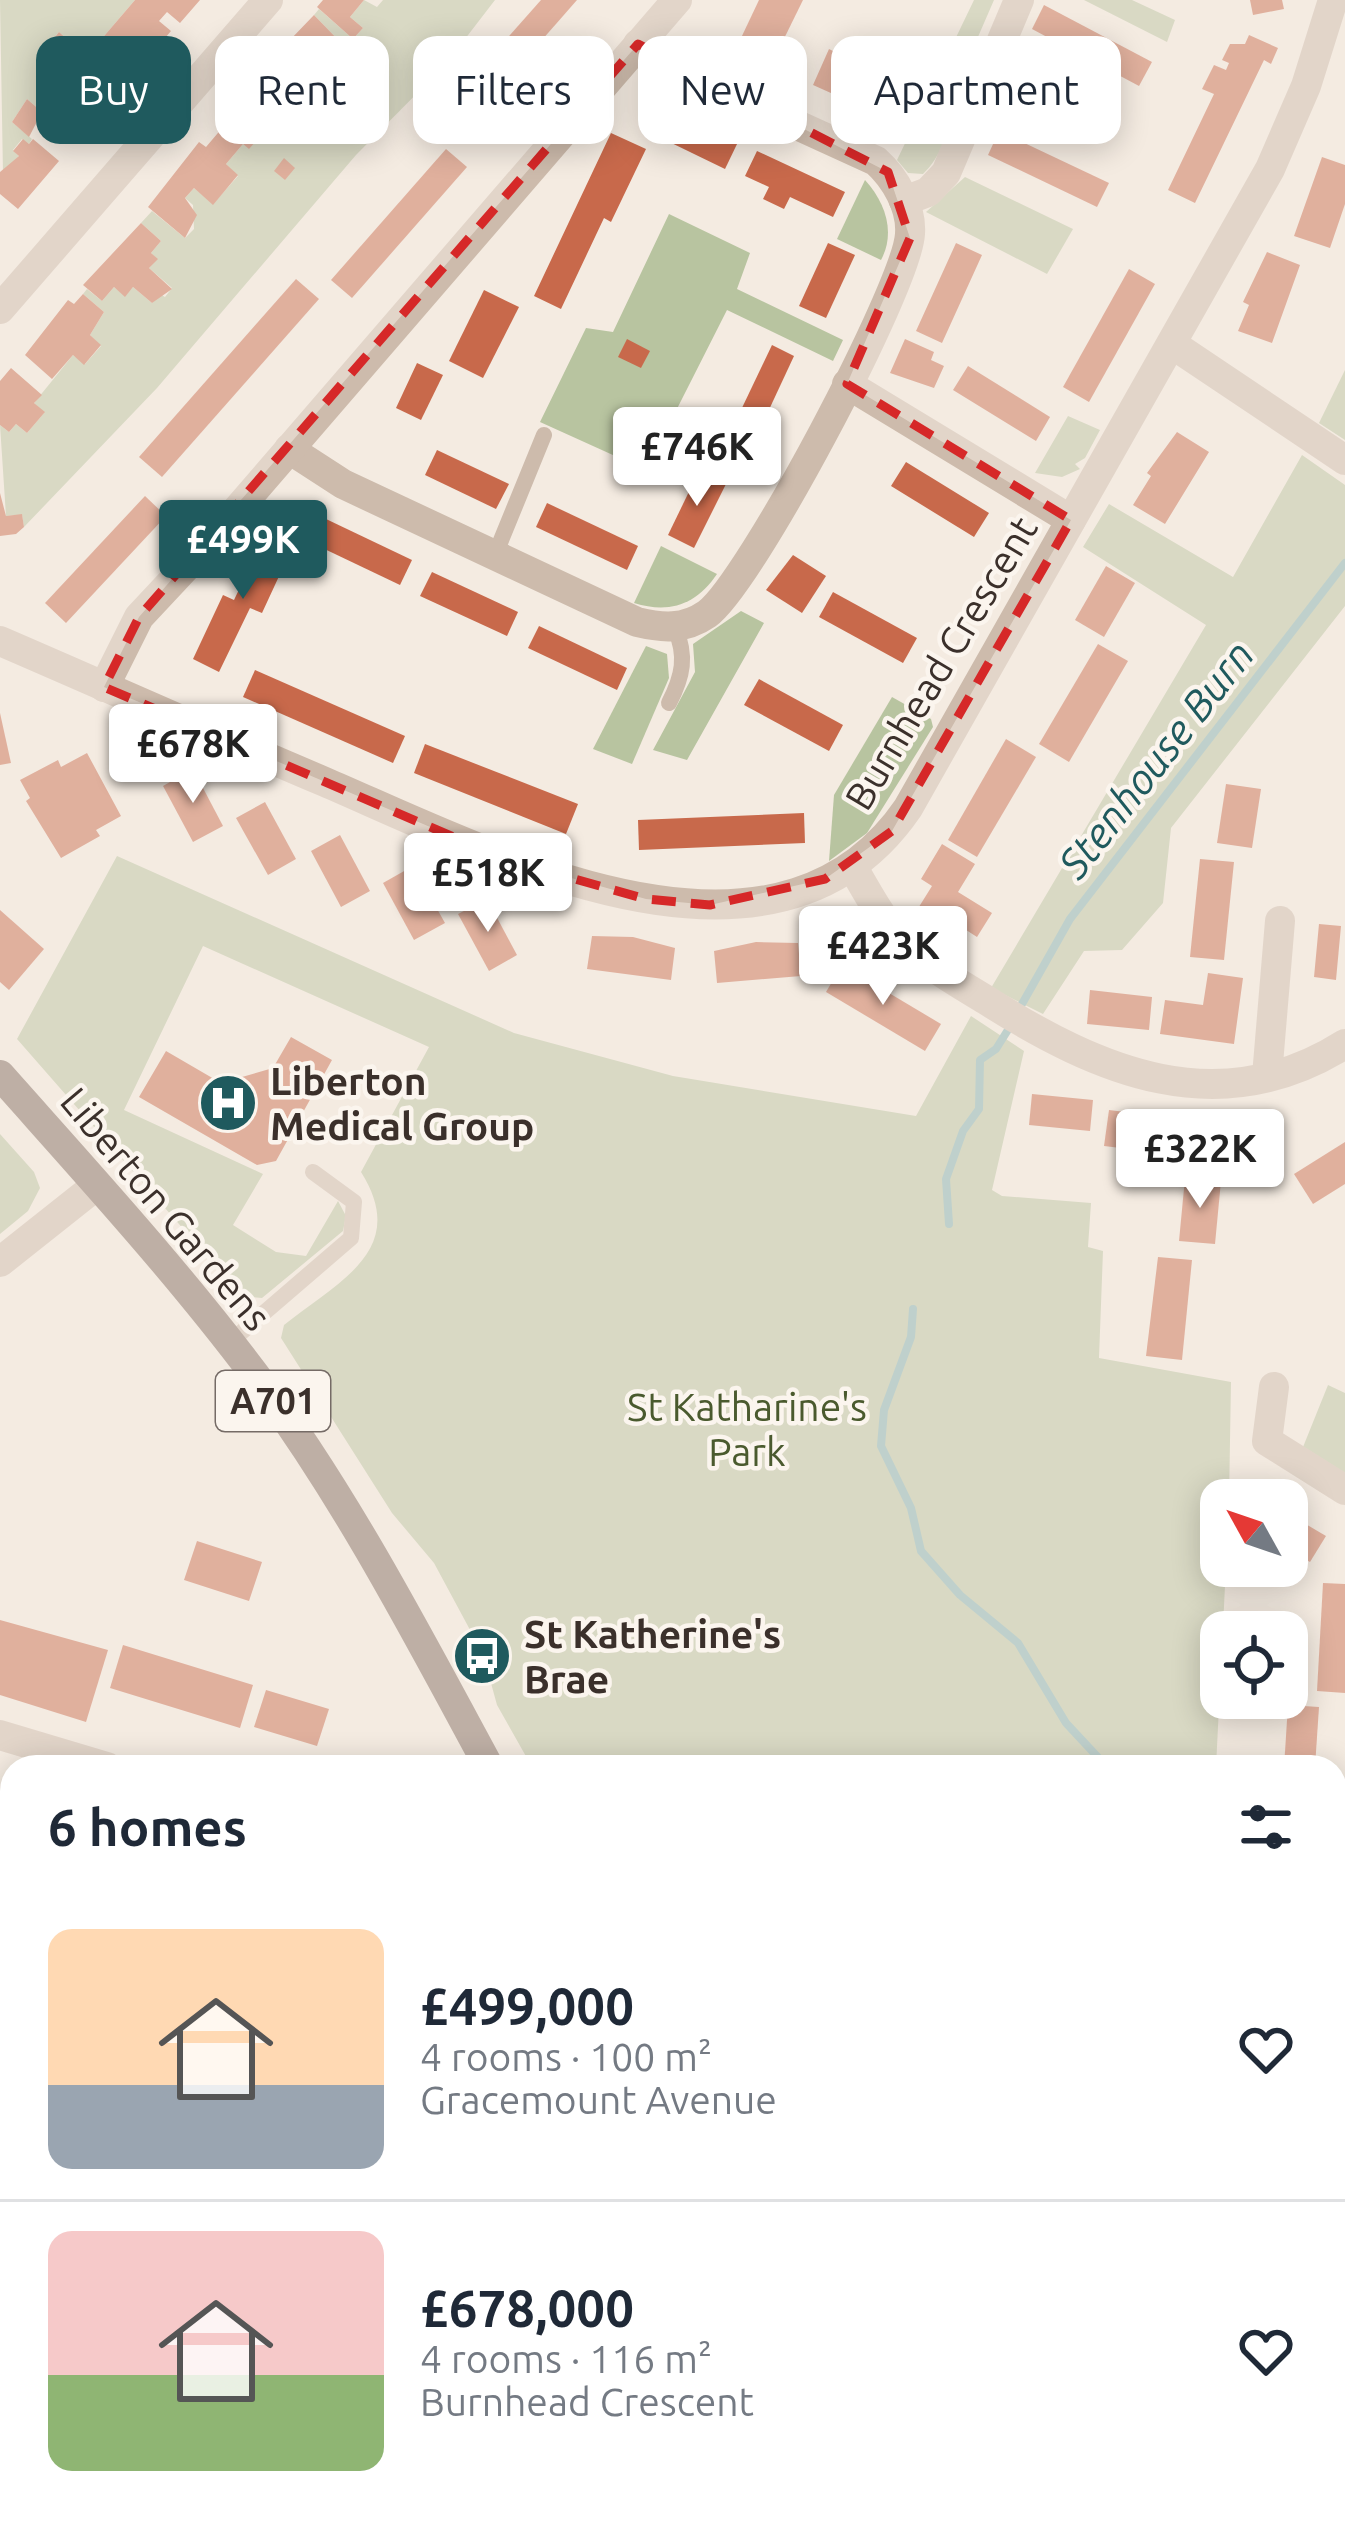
<!DOCTYPE html>
<html lang="en">
<head>
<meta charset="utf-8">
<style>
  :root { --surface:#fff; --page:#f6f6f7; --text:#1f2937; --muted:#747a83; --line:#e0e1e3; --accent:#1f5a5e }
  body { margin:0; font-family:Ubuntu,sans-serif; background:var(--page); color:var(--text); height:100vh; display:flex; flex-direction:column; font-size:45px; white-space:nowrap }
  * { box-sizing:border-box; margin:0 }
  p { font-size:39px; color:var(--muted) }
  .icon { flex:none; width:66px; height:66px; fill:none; stroke:currentColor; stroke-width:2; stroke-linecap:round; stroke-linejoin:round }
  .map { position:relative; flex:1; overflow:hidden }
  .drawer { position:absolute; left:0px; top:1755px; width:1347px; height:771px; display:flex; flex-direction:column; background:var(--surface); border-radius:36px 36px 0 0; box-shadow:0 6px 30px #0003 }
  .drawer>* { flex:none }
  .guide { position:absolute; left:36px; top:36px; width:1275px; height:108px; display:flex; gap:24px }
  .needle { width:78px; rotate:310deg }
  .tools { position:absolute; left:1200px; top:1479px; display:grid; gap:24px }
  .tools a { display:grid; place-items:center; width:108px; height:108px; border-radius:24px; background:var(--surface); box-shadow:0 6px 30px #0003; font-size:60px }
  .price { position:absolute; translate:-50% -102px; padding:0 27px; border-radius:12px; background:#fff; color:#222; font-size:39px; line-height:78px; filter:drop-shadow(0 3px 6px #0008) }
  .price::after { content:''; position:absolute; left:50%; top:72px; width:36px; height:27px; margin-left:-18px; background:inherit; clip-path:polygon(0 0,100% 0,50% 100%) }
  .price.active { background:var(--accent); color:#fff }
  ul { padding:0; list-style:none }
  li { display:flex; align-items:center; gap:36px; height:300px; padding:0 48px }
  li+li { border-top:3px solid var(--line) }
  li span { display:grid; place-items:center; flex:none; width:336px; height:240px; border-radius:24px; color:#555 }
  li>.icon { margin-inline-start:auto }
  span .icon { width:144px; height:144px; fill:#fffc; stroke-width:1 }
  li b { font-size:51px }
  h2 { display:flex; justify-content:space-between; align-items:center; height:144px; padding:0 48px; font-size:51px }
  .pill { padding:0 42px; border-radius:24px; background:var(--surface); box-shadow:0 6px 30px #0003; font-size:42px; line-height:108px }
  .pill.active { background:var(--accent); color:#fff }
  .map>svg:first-child { display:block }
  .green { fill:#b8c4a0 }
  .lines { fill:none; stroke-linecap:round; stroke-linejoin:round }
  .stream { stroke:#7fb0b2; stroke-width:8 }
  .building { fill:#c8694b }
  .lane { stroke:#cdbbac; stroke-width:16 }
  .street { stroke:#cdbbac; stroke-width:30 }
  .secondary { stroke:#a18a7d; stroke-width:30 }
  .primary { stroke:#7d675c; stroke-width:30 }
  .marked { fill:none; stroke:#d62828; stroke-width:9; stroke-dasharray:24 15; stroke-linejoin:round }
  .labels { text-anchor:middle; stroke-width:9; stroke-linejoin:round; paint-order:stroke }
  .shield { fill:#fbf5ee; stroke:#756b66; stroke-width:3 }
  .shield-label { font-size:36px; font-weight:bold; fill:#3b302b }
  .street-label { font-size:39px; fill:#3b302b; stroke:#fbf5ee }
  .poi-label { font-size:39px; font-weight:bold; fill:#3b302b; stroke:#fbf5ee; text-anchor:start }
  .park-label { font-size:39px; fill:#4a5a2e; stroke:#fbf5ee }
  .water-label { font-size:42px; font-style:italic; fill:#1f5a5e; stroke:#fbf5ee }
</style>
</head>
<body>
<div class="map">
<svg width="1345" height="2525" viewBox="0 0 1345 2525">
  <rect width="100%" height="100%" fill="#f4ebe1"/>
  <g class="green">
    <path d="M0 0H135L87 56 59 32 51 41 88 73 69 96 58 87 48 99 57 108 49 118 27 99 12 122 32 139 29 144 22 139 13 150 19 156 3 175Z"/>
    <path d="M364 0 377 7 383 0H495L445 65 356 155 157 388 24 527 22 515 6 516 0 425 9 432 16 424 27 433 44 413 34 403 73 355 85 364 101 346 90 335 104 312 83 294 87 289 102 301 114 287 125 296 133 287 152 303 160 294 165 297 172 288 149 268 157 259 151 253 161 241 141 223 152 211 185 238 194 229 193 205 185 198 194 188 213 204 238 176 226 164 243 144 249 148 268 127 283 139 306 112 278 87 288 76 314 86 345 57 346 48 314 15 319 9 353 39 363 28 350 17Z"/>
    <path d="M974 0H994L948 106C953 128 940 158 923 174L908 173 897 160Z"/>
    <path d="M1084 0H1132L1175 20 1167 42Z"/>
    <path d="M965 177 1073 229 1047 274 926 212Z"/>
    <path d="M865 180C885 202 896 232 881 260L837 239Z"/>
    <path d="M669 214 750 253 737 289 843 340 833 361 727 310 646 470 540 422 586 328 613 332Z"/>
    <path d="M1345 370V440L1319 423Z"/>
    <path d="M1068 416 1100 430 1085 458 1075 464 1080 469 1062 477 1035 473Z"/>
    <path d="M1302 455 1345 485V606L1171 828 1163 903 1122 950 1084 951 1043 1014 991 988 1206 625 1083 547 1109 504 1233 577Z"/>
    <path d="M661 546 717 574C696 605 669 614 634 603Z"/>
    <path d="M741 611 764 623 687 760 653 750 695 672 693 644Z"/>
    <path d="M646 646 667 654 669 678 632 764 593 749Z"/>
    <path d="M892 697 931 719 933 727 867 833 829 861 834 795Z"/>
    <path d="M117 856 514 1033 673 1076 916 1116 971 1016 1024 1051 992 1190 1002 1196 1091 1203 1088 1247 1103 1251 1099 1358 1231 1382 1229 1500H1221V1566H1226L1216 1767H532L497 1705 483 1654 434 1563 392 1513 281 1338 284 1325C339 1281 410 1250 361 1172L429 1047 203 946 124 1110 263 1174 233 1225 276 1252 306 1256 338 1201 346 1216 343 1231 262 1298 242 1296 17 1039Z"/>
    <path d="M0 1134 34 1172 40 1188 28 1211 0 1234Z"/>
    <path d="M1328 1385 1345 1393V1476L1301 1452Z"/>
    <path d="M39 2514H287L304 2521 308 2514H321L317 2525H81Z"/>
    <path d="M1058 2514H1172L1174 2525H1123Z"/>
  </g>
  <g class="lines">
    <g class="stream">
      <path d="M1018 1011 1070 919 1345 563"/>
      <path d="M949 1224 946 1179 963 1131 979 1109 980 1060 996 1049 1011 1025"/>
      <path d="M913 1309 911 1337 884 1410 881 1446 911 1508 921 1551 960 1595 1018 1643 1066 1723 1107 1767"/>
      <path d="M1090 2514 1091 2525"/>
    </g>
  </g>
  <g class="building">
    <path d="M135 0H200L180 23 167 12 159 21 171 31 123 87 87 56Z"/>
    <path d="M323 0H364L350 17 363 28 353 39 317 7Z"/>
    <path d="M541 0H577L463 130 442 112Z"/>
    <path d="M759 0H803L776 55 741 38Z"/>
    <path d="M1250 0H1282L1284 9 1253 15Z"/>
    <path d="M1044 5 1152 62 1139 86 1032 29Z"/>
    <path d="M314 15 346 48 342 53 346 56 313 86 303 77 297 83 288 76 282 83 264 67Z"/>
    <path d="M59 32 76 47 68 56 51 42Z"/>
    <path d="M1249 35 1278 48 1271 64 1264 60 1195 203 1168 190 1214 94 1202 89 1214 65 1226 70 1229 63 1222 60 1230 44H1245Z"/>
    <path d="M829 49 849 59 844 69 909 99 898 123 813 85Z"/>
    <path d="M88 73 115 96 75 141 49 118 57 108 47 100 58 87 69 96Z"/>
    <path d="M259 79 307 112 282 139 268 127 249 149 243 144 226 164 238 175 213 205 194 188 185 198 197 215 185 238 148 207 199 142 206 147 223 127 220 124Z"/>
    <path d="M27 99 42 112 29 137 12 122Z"/>
    <path d="M670 110 738 142 725 169 657 136Z"/>
    <path d="M999 131 1109 183 1097 207 988 155Z"/>
    <path d="M611 133 646 149 611 222 604 218 561 309 534 296Z"/>
    <path d="M23 139 29 144 33 139 59 161 18 209 0 194V172L19 156 13 151Z"/>
    <path d="M446 149 467 167 352 298 331 280Z"/>
    <path d="M757 151 845 192 833 217 790 197 784 209 763 199 769 187 745 176Z"/>
    <path d="M1322 157 1345 165V204L1330 248 1294 236Z"/>
    <path d="M284 158 295 168 285 180 274 171Z"/>
    <path d="M141 223 161 241 151 253 158 259 149 268 172 289 152 303 133 287 125 297 114 287 102 301 83 285Z"/>
    <path d="M828 243 855 255 826 318 799 306Z"/>
    <path d="M956 243 982 255 942 343 916 331Z"/>
    <path d="M1267 252 1300 265 1272 343 1238 331 1249 305 1243 302Z"/>
    <path d="M1129 269 1155 284 1089 402 1063 387Z"/>
    <path d="M296 279 319 299 162 477 139 457Z"/>
    <path d="M484 290 519 307 483 378 449 361Z"/>
    <path d="M83 294 104 312 90 335 101 345 84 365 73 355 52 379 25 355 68 300 74 304Z"/>
    <path d="M627 339 650 351 641 368 618 357Z"/>
    <path d="M905 339 934 352 931 360 944 366 934 388 890 373Z"/>
    <path d="M772 345 794 356 753 444 730 433Z"/>
    <path d="M417 363 443 375 421 420 396 408Z"/>
    <path d="M968 366 1050 417 1036 441 953 390Z"/>
    <path d="M11 368 42 395 34 403 45 412 27 433 16 424 9 432 0 425V381Z"/>
    <path d="M1177 432 1209 452 1165 524 1133 505 1151 476 1147 473Z"/>
    <path d="M437 450 509 484 496 509 425 475Z"/>
    <path d="M906 462 989 513 974 537 891 486Z"/>
    <path d="M699 471 726 484 694 548 668 535Z"/>
    <path d="M0 493 6 516 22 514 24 527 16 534 0 536Z"/>
    <path d="M145 496 166 516 66 623 45 603Z"/>
    <path d="M547 503 638 546 627 570 536 527Z"/>
    <path d="M326 519 412 560 400 585 314 544Z"/>
    <path d="M266 533 293 546 262 613 250 608 219 672 193 659 223 595 234 600Z"/>
    <path d="M793 555 826 576 802 613 766 590Z"/>
    <path d="M1106 566 1135 583 1104 637 1075 620Z"/>
    <path d="M432 572 518 612 507 636 420 596Z"/>
    <path d="M833 592 917 638 903 663 819 617Z"/>
    <path d="M539 626 627 668 617 690 528 648Z"/>
    <path d="M1098 644 1128 661 1069 762 1039 744Z"/>
    <path d="M255 670 405 736 393 763 243 697Z"/>
    <path d="M759 679 843 725 829 751 744 705Z"/>
    <path d="M0 713 11 763 0 765Z"/>
    <path d="M1006 739 1036 757 977 857 948 840Z"/>
    <path d="M425 744 578 804 566 834 414 773Z"/>
    <path d="M87 753 121 816 96 830 100 836 61 858 26 801 30 798 20 780 58 760 61 767Z"/>
    <path d="M193 769 223 826 193 842 163 786Z"/>
    <path d="M1226 784 1261 789 1252 848 1217 843Z"/>
    <path d="M265 802 296 859 268 875 236 818Z"/>
    <path d="M804 813 805 843 639 850 638 820Z"/>
    <path d="M340 835 370 891 341 907 311 851Z"/>
    <path d="M942 844 975 864 958 892 992 913 977 937 949 919 944 927 917 910 932 886 921 879Z"/>
    <path d="M1200 859 1234 862 1224 960 1190 957Z"/>
    <path d="M413 866 445 923 414 940 383 883Z"/>
    <path d="M487 899 517 955 489 971 458 914Z"/>
    <path d="M0 910 44 949 9 990 0 982Z"/>
    <path d="M1319 924 1341 926 1336 980 1314 977Z"/>
    <path d="M592 936 633 937 675 948 671 980 587 969Z"/>
    <path d="M756 942 798 943 801 976 717 983 714 951Z"/>
    <path d="M842 965 941 1024 925 1051 826 992Z"/>
    <path d="M1208 973 1243 978 1234 1044 1160 1034 1165 1000 1203 1005Z"/>
    <path d="M1090 990 1152 997 1149 1030 1087 1024Z"/>
    <path d="M291 1037 332 1060 276 1161 257 1165 139 1097 166 1051 221 1083 273 1068Z"/>
    <path d="M1032 1094 1093 1100 1090 1131 1029 1125Z"/>
    <path d="M1109 1110 1207 1122 1203 1158 1104 1146Z"/>
    <path d="M1345 1142V1184L1313 1204 1294 1174Z"/>
    <path d="M1185 1178 1221 1181 1215 1244 1179 1241Z"/>
    <path d="M1158 1257 1192 1260 1182 1360 1146 1356Z"/>
    <path d="M1287 1513 1326 1536 1310 1562 1287 1549Z"/>
    <path d="M197 1541 262 1562 249 1601 184 1580Z"/>
    <path d="M1323 1583 1345 1584V1693L1317 1691Z"/>
    <path d="M0 1620 108 1650 86 1722 0 1695Z"/>
    <path d="M123 1645 253 1685 240 1728 110 1688Z"/>
    <path d="M266 1690 329 1709 317 1746 254 1727Z"/>
    <path d="M1288 1705 1319 1707 1315 1767H1284Z"/>
    <path d="M4 1810 12 1812V1851L0 1847Z"/>
    <path d="M0 1916 12 1919 1 1955H0Z"/>
    <path d="M0 2035 12 2039V2080L0 2076Z"/>
    <path d="M0 2170 12 2174V2215L0 2211Z"/>
    <path d="M1345 2363V2399L1335 2403V2368Z"/>
    <path d="M1345 2475V2525H1245L1250 2517 1245 2514H1335V2477Z"/>
    <path d="M325 2514H390L385 2525H320Z"/>
    <path d="M623 2514H686L692 2525H629Z"/>
    <path d="M766 2514H799L804 2525H757L769 2519Z"/>
  </g>
  <g class="lines">
    <g class="lane">
      <path d="M495 555 544 435"/>
      <path d="M669 703C683 676 687 656 675 628"/>
      <path d="M229 1343 351 1238 354 1202 313 1172"/>
      <path d="M928 2514 930 2525"/>
      <path d="M1208 2525V2524"/>
    </g>
    <g class="street">
      <path d="M904 201 928 192 946 173 1019 0"/>
      <path d="M0 309 268 0"/>
      <path d="M1172 344 1345 460"/>
      <path d="M847 384 1071 520"/>
      <path d="M289 449 343 484 637 622C662 628 684 630 707 614 750 583 907 287 910 234 912 207 895 178 876 161L696 79 638 44"/>
      <path d="M0 641C109 688 216 736 325 782 488 852 774 1004 908 808L1270 169 1306 86 1333 0"/>
      <path d="M104 687 139 617 211 540 677 0"/>
      <path d="M852 866C866 890 879 915 897 935 922 963 955 981 986 1000 1098 1071 1219 1124 1345 1044"/>
      <path d="M1267 1076 1280 921"/>
      <path d="M0 1262 97 1185"/>
      <path d="M1274 1387 1267 1441 1345 1490"/>
      <path d="M0 1735 107 1767"/>
      <path d="M0 1870 12 1873"/>
      <path d="M1335 2025H1345"/>
      <path d="M0 2125 12 2128"/>
      <path d="M1335 2301 1345 2288"/>
      <path d="M0 2393 12 2350"/>
    </g>
    <g class="secondary">
      <path d="M0 2318 12 2321"/>
      <path d="M521 2514 546 2525"/>
    </g>
    <g class="primary">
      <path d="M0 1075C87 1173 176 1270 255 1375 346 1497 417 1634 489 1767"/>
      <path d="M855 2514 861 2525"/>
    </g>
  </g>
  <path d="M0 0H1345V2525H0ZM638 44 888 172 910 238 847 384 1071 520 892 831 825 879 710 905 646 899 507 860 104 687 139 617Z" fill="#f4ebe1" fill-opacity=".55" fill-rule="evenodd"/>
  <path class="marked" d="M638 44 888 172 910 238 847 384 1071 520 892 831 825 879 710 905 646 899 507 860 104 687 139 617Z"/>
  <defs>
    <g id="hospital-disc" transform="scale(3)"><circle r="9.5" fill="#1f5a5e" stroke="#fbf5ee"/><path d="M-5-5h3v3.5h4V-5h3V5h-3V1.5h-4V5h-3Z" fill="#fff"/></g>
    <g id="bus-disc" transform="scale(3)"><circle r="9.5" fill="#1f5a5e" stroke="#fbf5ee"/><path d="M-5-6H5V4H4V6H2V4H-2V6H-4V4H-5ZM-3.5-4V0h7V-4ZM-3.5 1.2v1.5H-2V1.2ZM2 1.2v1.5H3.5V1.2Z" fill="#fff"/></g>
  </defs>
  <g fill-rule="evenodd">
    <use href="#hospital-disc" x="228" y="1103"/>
    <use href="#bus-disc" x="482" y="1656"/>
  </g>
  <g class="labels">
    <rect class="shield" x="216" y="1371" width="114" height="60" rx="9"/>
    <g class="shield-label">
      <text x="273" y="1414">A701</text>
    </g>
    <g class="street-label">
      <text transform="translate(941 663) rotate(-59)" y="14">Burnhead Crescent</text>
      <text transform="translate(166 1209) rotate(50)" y="14">Liberton Gardens</text>
    </g>
    <g class="poi-label">
      <text x="270" y="1095">Liberton<tspan x="270" dy="45">Medical Group</tspan></text>
      <text x="524" y="1648">St Katherine's<tspan x="524" dy="45">Brae</tspan></text>
    </g>
    <g class="park-label">
      <text x="747" y="1421">St Katharine's<tspan x="747" dy="45">Park</tspan></text>
    </g>
    <g class="water-label">
      <text transform="translate(1156 759) rotate(-52)" y="15">Stenhouse Burn</text>
    </g>
  </g>
</svg>
<div class="tools">
<a><svg class="needle" viewBox="-14 -14 28 28"><path d="M0-13l5 13h-10z" fill="#e53935"/><path d="M0 13l5-13h-10z" fill="#747a83"/></svg></a>
<a><svg class="icon" aria-label="locate" viewBox="0 0 24 24"><circle cx="12" cy="12" r="6"/><path d="M12 2v4M12 18v4M2 12h4M18 12h4"/></svg></a>
</div>
<b class="price" style="left:697px;top:509px">£746K</b>
<b class="price active" style="left:243px;top:602px">£499K</b>
<b class="price" style="left:193px;top:806px">£678K</b>
<b class="price" style="left:488px;top:935px">£518K</b>
<b class="price" style="left:883px;top:1008px">£423K</b>
<b class="price" style="left:1200px;top:1211px">£322K</b>
<div class="guide">
<a class="pill active">Buy</a>
<a class="pill">Rent</a>
<a class="pill">Filters</a>
<a class="pill">New</a>
<a class="pill">Apartment</a>
</div>
<section class="drawer">
<h2>6 homes<svg class="icon" aria-label="filters" viewBox="0 0 24 24"><path d="M4 7h16M4 17h16"/><circle cx="9" cy="7" r="2"/><circle cx="15" cy="17" r="2"/></svg></h2>
<ul>
<li><span style="background:linear-gradient(#ffd9b3 65%,#9aa5b1 0)"><svg class="icon" aria-label="home" viewBox="0 0 24 24"><path d="M3 11l9-7 9 7M6 9v11h12V9"/></svg></span><div><b>£499,000</b><p>4 rooms · 100 m²</p><p>Gracemount Avenue</p></div><svg class="icon" aria-label="heart" viewBox="0 0 24 24"><path d="M12 20l-8-8c-3-5 5-10 8-4 3-6 11-1 8 4z"/></svg></li>
<li><span style="background:linear-gradient(#f6c9c9 60%,#8fb573 0)"><svg class="icon" aria-label="home" viewBox="0 0 24 24"><path d="M3 11l9-7 9 7M6 9v11h12V9"/></svg></span><div><b>£678,000</b><p>4 rooms · 116 m²</p><p>Burnhead Crescent</p></div><svg class="icon" aria-label="heart" viewBox="0 0 24 24"><path d="M12 20l-8-8c-3-5 5-10 8-4 3-6 11-1 8 4z"/></svg></li>
</ul>
</section>
</div>
</body>
</html>
